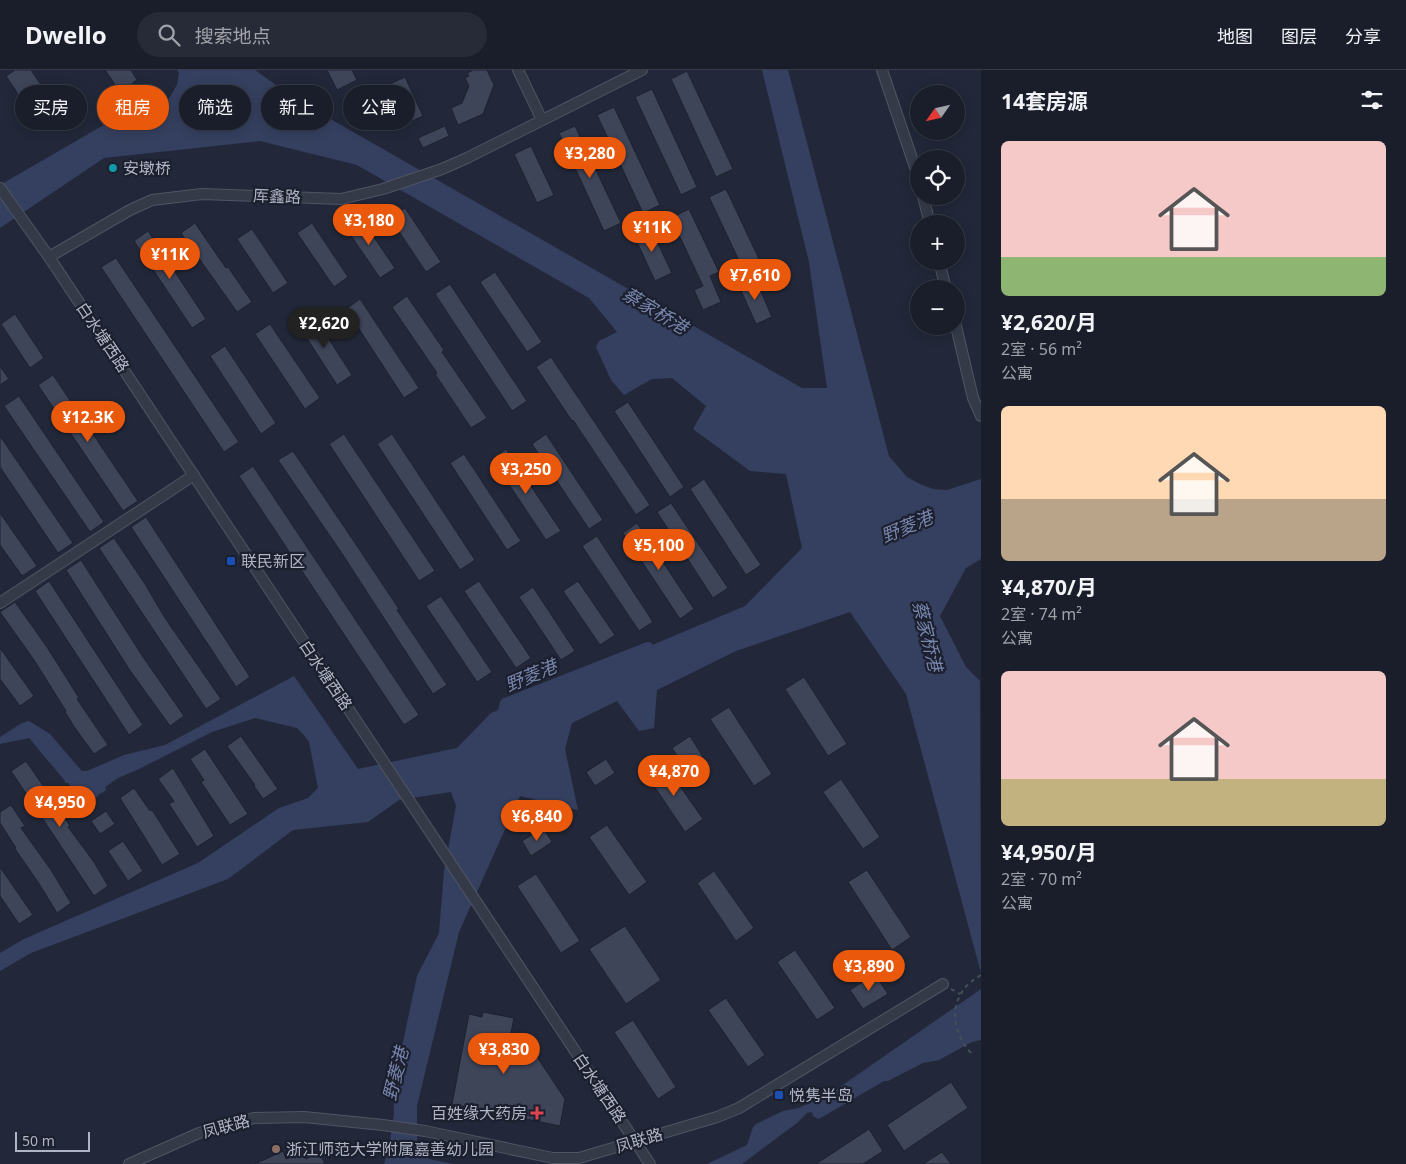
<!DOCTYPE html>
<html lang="zh">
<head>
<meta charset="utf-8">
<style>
  :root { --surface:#1a1e2b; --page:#272b37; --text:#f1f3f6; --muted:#9fa2a9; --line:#383c47; --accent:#ea580c }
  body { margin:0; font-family:"Noto Sans","Noto Sans SC",sans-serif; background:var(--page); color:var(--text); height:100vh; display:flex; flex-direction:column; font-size:19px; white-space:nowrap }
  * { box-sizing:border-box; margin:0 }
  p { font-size:16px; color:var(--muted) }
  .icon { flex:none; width:28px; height:28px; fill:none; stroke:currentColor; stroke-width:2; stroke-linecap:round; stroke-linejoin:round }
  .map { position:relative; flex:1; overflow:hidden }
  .details { display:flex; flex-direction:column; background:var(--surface); width:425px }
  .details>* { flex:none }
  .banner { position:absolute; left:15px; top:15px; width:475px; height:45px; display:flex; gap:10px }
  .needle { width:32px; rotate:236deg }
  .tools { position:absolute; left:910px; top:15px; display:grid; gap:10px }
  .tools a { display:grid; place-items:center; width:55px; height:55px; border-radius:50%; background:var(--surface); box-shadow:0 2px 12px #0003,0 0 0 1px var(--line); font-size:25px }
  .scale { position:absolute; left:15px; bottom:12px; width:75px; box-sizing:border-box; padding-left:5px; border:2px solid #b0b5c5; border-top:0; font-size:14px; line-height:18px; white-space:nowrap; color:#b0b5c5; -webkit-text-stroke:4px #1b1f2e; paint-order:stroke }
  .price { position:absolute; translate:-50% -42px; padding:0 11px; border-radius:18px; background:var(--accent); color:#fff; font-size:16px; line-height:32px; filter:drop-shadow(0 1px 2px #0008) }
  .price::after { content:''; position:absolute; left:50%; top:30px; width:15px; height:11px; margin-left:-8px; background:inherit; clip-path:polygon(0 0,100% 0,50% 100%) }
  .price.on { background:#222; color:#fff }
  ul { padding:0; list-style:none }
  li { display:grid; align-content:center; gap:10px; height:265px; padding:0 20px }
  li span { display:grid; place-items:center; height:155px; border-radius:8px; color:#555 }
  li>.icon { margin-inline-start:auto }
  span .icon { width:90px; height:90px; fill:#fffc; stroke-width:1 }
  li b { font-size:21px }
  h2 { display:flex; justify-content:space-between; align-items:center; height:60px; padding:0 20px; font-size:21px }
  .tag { padding:0 18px; border-radius:22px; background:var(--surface); box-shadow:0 2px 12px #0003,0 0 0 1px var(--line); font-size:18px; line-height:45px }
  .tag.on { background:var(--accent); color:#fff }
  header { display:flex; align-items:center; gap:30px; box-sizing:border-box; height:70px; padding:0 25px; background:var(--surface); border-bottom:1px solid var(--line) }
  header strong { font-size:24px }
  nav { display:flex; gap:28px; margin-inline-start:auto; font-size:18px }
  .search { width:350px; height:45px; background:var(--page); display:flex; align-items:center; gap:12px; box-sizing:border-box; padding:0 18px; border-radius:28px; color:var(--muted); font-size:19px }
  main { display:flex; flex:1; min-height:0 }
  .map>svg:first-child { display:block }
  .water { fill:#354060 }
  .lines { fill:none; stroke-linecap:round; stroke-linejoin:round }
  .canal { stroke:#354060; stroke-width:10 }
  .building { fill:#3e4559; stroke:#1d2130 }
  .minor-casing { stroke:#505564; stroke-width:12 }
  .path { stroke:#415157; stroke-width:2; stroke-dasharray:4 4; stroke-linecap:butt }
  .minor { stroke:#353a49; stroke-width:10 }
  .culture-dot { fill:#0f9aa8; stroke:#1b1f2e; stroke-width:2 }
  .transit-dot { fill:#1a4fb4; stroke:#1b1f2e; stroke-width:2 }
  .health-dot { fill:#e0444e; stroke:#1b1f2e; stroke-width:2 }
  .education-dot { fill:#8d6e63; stroke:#1b1f2e; stroke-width:2 }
  .labels { text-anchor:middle; stroke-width:4.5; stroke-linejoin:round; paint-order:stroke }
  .poi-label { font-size:16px; fill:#b0b5c5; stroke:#1b1f2e; text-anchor:start }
  .street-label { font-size:16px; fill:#b0b5c5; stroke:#1b1f2e }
  .water-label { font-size:18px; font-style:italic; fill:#7886ad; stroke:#1b1f2e }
</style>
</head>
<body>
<header>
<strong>Dwello</strong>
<div class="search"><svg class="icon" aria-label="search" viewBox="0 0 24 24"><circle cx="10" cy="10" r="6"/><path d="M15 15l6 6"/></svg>搜索地点</div>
<nav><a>地图</a><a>图层</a><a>分享</a></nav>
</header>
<main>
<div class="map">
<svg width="981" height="1094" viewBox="0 0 981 1094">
  <rect width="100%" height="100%" fill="#222839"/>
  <g class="water">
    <path d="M177 0H255L297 30 802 318H827L809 192 762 0H788L889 386 907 407 920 414 933 419 947 420 981 409V489L966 498 940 546 966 597 980 611 981 903 906 624 850 542 736 581 657 620 654 658 639 661 617 631 572 653 565 679 578 740 520 726 459 862 417 1036V1073L429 1089 454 1094H384L389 1078 394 1043 393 1019 417 906 439 863 444 801 456 736 451 722 399 730 368 752 293 760 228 809 31 883 0 901V883L24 869 198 793 279 738 308 728 318 718 309 672 303 664 297 658 255 648 212 662 139 699 118 708 105 717 106 720 102 723H100L97 727 85 728 75 722 68 713H65V711L29 668 0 674V667L22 653 29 651 50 664 80 699 82 701H87L124 685 165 675 294 606 358 699 457 678 491 643 745 536 802 478 786 404 750 401 693 359 706 336 672 308 652 309 624 325 611 310 596 277 599 271 617 262 589 228 357 95 260 71 104 88 0 158V115L121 45 146 39 168 30 177 15 179 3Z"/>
    <path d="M981 919V970L972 972 939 990 923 993 888 1011H884L819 1049 813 1046 812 1042 807 1043 797 1053 742 1094H707L747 1075 753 1057 756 1054 783 1041 799 1038 837 1019Z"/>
  </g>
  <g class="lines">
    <path class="canal" d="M501 649 505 633 648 577"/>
  </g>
  <g class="building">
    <path d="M15 0H31L56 37 36 51 6 6Z"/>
    <path d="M105 0H131L137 10 120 22Z"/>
    <path d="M327 0H352L357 10 337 20Z"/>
    <path d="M473 0H487L494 15 483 44 458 55 451 38 462 33 469 16 465 8 469 6 467 3Z"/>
    <path d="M687 1 733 99 716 107 671 9Z"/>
    <path d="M405 7 423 46 405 54 388 15Z"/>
    <path d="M652 19 697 117 681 125 635 27Z"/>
    <path d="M614 37 660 135 643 143 597 45Z"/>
    <path d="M445 56 449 66 423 78 418 68Z"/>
    <path d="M575 56 621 153 604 161 559 63Z"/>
    <path d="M531 76 554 125 537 133 514 84Z"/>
    <path d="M726 119 760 191 743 199 709 127Z"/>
    <path d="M405 138 441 192 426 202 390 148Z"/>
    <path d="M689 139 719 202 710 206 721 232 703 240 694 220 703 216 671 148Z"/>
    <path d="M358 144 395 198 380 208 343 154Z"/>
    <path d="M195 153 226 198 228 197 252 232 237 242 181 163Z"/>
    <path d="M312 153 348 207 334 217 297 163Z"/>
    <path d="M649 155 672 203 655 211 633 163Z"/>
    <path d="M252 159 288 213 273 223 237 169Z"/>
    <path d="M148 161 206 249 192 258 134 171Z"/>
    <path d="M116 188 239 372 224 382 101 197Z"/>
    <path d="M495 202 542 272 527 282 480 212Z"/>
    <path d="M755 208 772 247 756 254 739 216Z"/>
    <path d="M450 214 527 331 512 341 435 224Z"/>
    <path d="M407 226 444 280 442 282 487 348 471 358 435 304 437 303 392 237Z"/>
    <path d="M360 229 419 318 404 328 346 239Z"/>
    <path d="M312 243 352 305 337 315 297 253Z"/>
    <path d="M15 244 44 288 30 298 1 254Z"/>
    <path d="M270 254 320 328 305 339 255 264Z"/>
    <path d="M225 276 276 353 261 364 210 286Z"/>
    <path d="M551 287 650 435 636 445 573 350 572 351 536 297Z"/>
    <path d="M0 296 9 309 0 315Z"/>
    <path d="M53 305 138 431 123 441 38 315Z"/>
    <path d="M19 326 104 452 90 462 4 336Z"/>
    <path d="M628 332 684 417 670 427 614 341Z"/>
    <path d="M344 364 435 501 419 511 329 374Z"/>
    <path d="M392 364 475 490 460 500 377 374Z"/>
    <path d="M546 364 603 450 589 459 532 374Z"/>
    <path d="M0 366 73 473 58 483 0 397Z"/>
    <path d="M506 379 561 461 546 470 492 389Z"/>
    <path d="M293 381 355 473 399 539 397 540 447 615 433 624 343 485 278 390Z"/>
    <path d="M464 384 521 471 507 480 450 393Z"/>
    <path d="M253 396 419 645 404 655 239 406Z"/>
    <path d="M704 409 761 495 746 505 690 419Z"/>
    <path d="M671 433 728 518 713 528 657 442Z"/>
    <path d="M0 443 37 496 22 506 0 475Z"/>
    <path d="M146 447 250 607 236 617 131 457Z"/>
    <path d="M637 453 694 539 680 549 623 463Z"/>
    <path d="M597 466 653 552 639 561 582 476Z"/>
    <path d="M114 468 145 514 165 548 221 629 206 639 99 478Z"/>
    <path d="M81 490 143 587 184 646 170 656 129 599 66 500Z"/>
    <path d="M49 511 143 655 129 665 35 521Z"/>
    <path d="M479 511 531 588 516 598 464 521Z"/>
    <path d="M578 511 615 565 600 575 563 521Z"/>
    <path d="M533 517 575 581 561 590 519 527Z"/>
    <path d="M441 526 492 602 477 612 426 536Z"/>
    <path d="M15 532 47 577 79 628 77 629 108 675 94 684 75 658 65 642 66 641 34 590 0 542Z"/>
    <path d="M0 578 34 626 20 636 0 609Z"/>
    <path d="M804 607 847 674 828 686 785 619Z"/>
    <path d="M729 637 772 704 754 716 710 649Z"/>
    <path d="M241 666 278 719 263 729 254 716 255 715 227 676Z"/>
    <path d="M690 666 703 687 686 699 672 678Z"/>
    <path d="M205 679 248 744 230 755 201 712 204 710 190 689Z"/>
    <path d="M606 689 615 703 595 716 586 702Z"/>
    <path d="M26 691 57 736 70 756 68 757 94 792 108 816 94 826 11 701Z"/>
    <path d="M663 692 703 749 685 762 646 704Z"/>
    <path d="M173 698 214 766 197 777 169 734 174 731 158 709Z"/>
    <path d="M841 709 880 767 863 779 823 722Z"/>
    <path d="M134 718 150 741 152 740 180 784 162 795 120 728Z"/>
    <path d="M11 735 25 756 21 758 51 800 71 833 57 843 38 812 15 779 16 778 0 753V742Z"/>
    <path d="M106 741 115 754 100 764 91 751Z"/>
    <path d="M607 755 647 812 629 825 589 767Z"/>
    <path d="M543 758 552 772 531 786 522 771Z"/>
    <path d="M123 771 143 801 128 811 108 781Z"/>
    <path d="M0 797 33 845 19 854 0 826Z"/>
    <path d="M867 800 911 867 892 880 848 812Z"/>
    <path d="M714 801 754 858 736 871 697 813Z"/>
    <path d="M536 804 580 871 561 883 517 816Z"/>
    <path d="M625 856 661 910 626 934 589 879Z"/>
    <path d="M795 880 835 938 817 950 777 892Z"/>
    <path d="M875 904 888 924 863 939 850 920Z"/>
    <path d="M726 928 765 985 748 997 708 940Z"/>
    <path d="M483 942 514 948 508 977 522 980 529 975 565 1029 560 1056 452 1034 469 944 482 947Z"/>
    <path d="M633 950 676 1017 658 1029 614 962Z"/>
    <path d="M951 1012 968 1038 904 1081 887 1055Z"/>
    <path d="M869 1059 883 1081 863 1094H816Z"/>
    <path d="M283 1081 286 1089 302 1082 306 1089 317 1083 318 1085 320 1084 325 1094H255Z"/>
    <path d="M942 1082 951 1094H923Z"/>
  </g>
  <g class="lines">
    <g class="minor-casing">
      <g id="minor">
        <path d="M518 0 542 50"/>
        <path d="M882 0 919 109"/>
        <path d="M0 118 49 187 650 1094"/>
        <path d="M923 126 930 154"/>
        <path d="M49 187 130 140 152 130 202 124 341 129 383 119 442 99 467 88 642 0"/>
        <path d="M939 191 946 219"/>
        <path d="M956 256 973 328 981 346"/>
        <path d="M0 533 194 405"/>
        <path d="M129 1094 199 1063 254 1048 304 1047 383 1055 425 1061 553 1088H579L717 1047 739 1038 943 914"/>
      </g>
    </g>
    <g class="path">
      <path d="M951 919 960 924"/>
      <path d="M971 983C948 958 949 922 981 905"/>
    </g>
    <use href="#minor" class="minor"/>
  </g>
  <circle class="culture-dot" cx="113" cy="98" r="5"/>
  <g class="transit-dot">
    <rect x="226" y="486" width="10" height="10" rx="2.5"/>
    <rect x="774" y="1020" width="10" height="10" rx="2.5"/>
  </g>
  <path class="health-dot" d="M534.5 1035.5h5v5h5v5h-5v5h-5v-5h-5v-5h5z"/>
  <circle class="education-dot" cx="276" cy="1079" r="5"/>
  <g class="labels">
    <g class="poi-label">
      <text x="123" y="104">安墩桥</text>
      <text x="241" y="497">联民新区</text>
      <text x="789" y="1031">悦隽半岛</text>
      <text x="527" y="1049" text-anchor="end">百姓缘大药房</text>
      <text x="286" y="1085">浙江师范大学附属嘉善幼儿园</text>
    </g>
    <g class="street-label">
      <text transform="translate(277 126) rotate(2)" y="6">厍鑫路</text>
      <text transform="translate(103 267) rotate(56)" y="6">白水塘西路</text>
      <text transform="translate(326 605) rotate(56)" y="6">白水塘西路</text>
      <text transform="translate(600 1018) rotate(56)" y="6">白水塘西路</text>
      <text transform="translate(226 1056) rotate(-15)" y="6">凤联路</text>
      <text transform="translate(639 1070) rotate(-17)" y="6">凤联路</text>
    </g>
    <g class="water-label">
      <text transform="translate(655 241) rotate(31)" y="6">蔡家桥港</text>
      <text transform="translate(907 457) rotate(-23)" y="6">野菱港</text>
      <text transform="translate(927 566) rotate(76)" y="6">蔡家桥港</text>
      <text transform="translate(531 606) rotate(-23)" y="6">野菱港</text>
      <text transform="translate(396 1004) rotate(-76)" y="6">野菱港</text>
    </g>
  </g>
</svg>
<div class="tools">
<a><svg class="needle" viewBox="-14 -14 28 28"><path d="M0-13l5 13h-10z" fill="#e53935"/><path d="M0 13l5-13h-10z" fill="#9fa2a9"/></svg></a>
<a><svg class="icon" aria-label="locate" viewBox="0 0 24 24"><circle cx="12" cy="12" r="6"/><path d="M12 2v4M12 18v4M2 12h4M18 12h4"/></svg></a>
<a>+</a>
<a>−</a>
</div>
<div class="scale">50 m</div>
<b class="price" style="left:590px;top:109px">¥3,280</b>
<b class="price" style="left:369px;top:176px">¥3,180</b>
<b class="price" style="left:652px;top:183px">¥11K</b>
<b class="price" style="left:170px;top:210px">¥11K</b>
<b class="price" style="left:755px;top:231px">¥7,610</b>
<b class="price on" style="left:324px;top:279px">¥2,620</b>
<b class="price" style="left:88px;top:373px">¥12.3K</b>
<b class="price" style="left:526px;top:425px">¥3,250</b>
<b class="price" style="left:659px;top:501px">¥5,100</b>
<b class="price" style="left:674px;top:727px">¥4,870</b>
<b class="price" style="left:60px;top:758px">¥4,950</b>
<b class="price" style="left:537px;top:772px">¥6,840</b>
<b class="price" style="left:869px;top:922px">¥3,890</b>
<b class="price" style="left:504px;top:1005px">¥3,830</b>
<div class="banner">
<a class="tag">买房</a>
<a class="tag on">租房</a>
<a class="tag">筛选</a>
<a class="tag">新上</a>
<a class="tag">公寓</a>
</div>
</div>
<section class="details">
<h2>14套房源<svg class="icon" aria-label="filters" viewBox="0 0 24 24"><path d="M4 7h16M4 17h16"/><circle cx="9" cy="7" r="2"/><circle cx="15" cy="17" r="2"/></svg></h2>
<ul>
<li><span style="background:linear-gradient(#f6c9c9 75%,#8fb573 0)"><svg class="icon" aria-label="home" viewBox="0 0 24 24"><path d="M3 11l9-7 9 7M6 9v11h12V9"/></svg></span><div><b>¥2,620/月</b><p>2室 · 56 m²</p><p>公寓</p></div></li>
<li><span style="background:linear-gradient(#ffd9b3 60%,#b9a48a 0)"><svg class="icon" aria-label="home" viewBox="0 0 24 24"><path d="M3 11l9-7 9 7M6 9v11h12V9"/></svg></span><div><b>¥4,870/月</b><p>2室 · 74 m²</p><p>公寓</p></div></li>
<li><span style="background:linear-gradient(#f6c9c9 70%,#c2b280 0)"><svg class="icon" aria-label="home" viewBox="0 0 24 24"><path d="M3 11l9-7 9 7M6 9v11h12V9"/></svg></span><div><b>¥4,950/月</b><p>2室 · 70 m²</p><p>公寓</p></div></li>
</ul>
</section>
</main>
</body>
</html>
